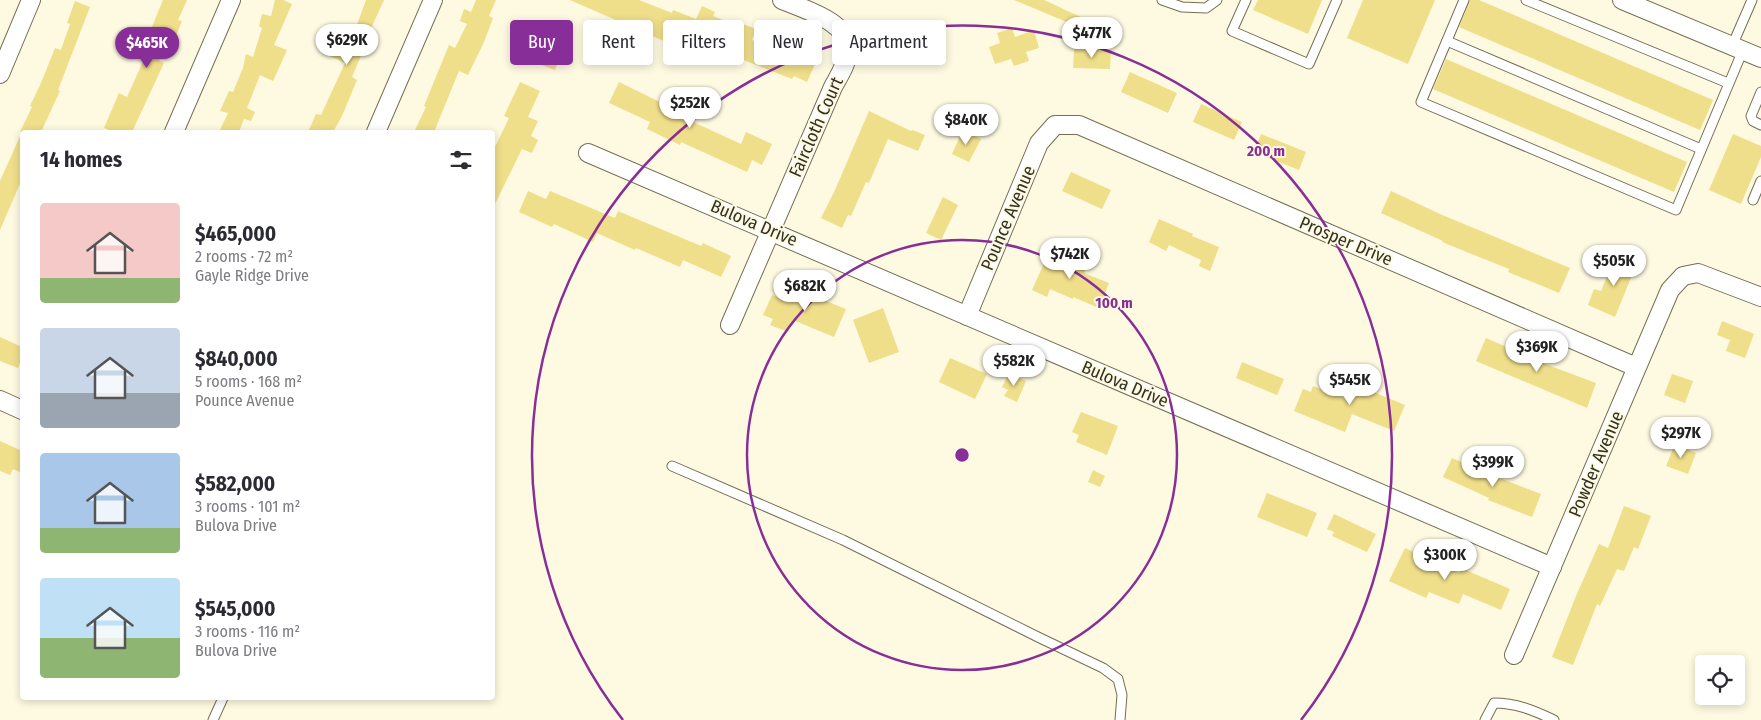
<!DOCTYPE html>
<html lang="en">
<head>
<meta charset="utf-8">
<style>
  :root { --surface:#fff; --page:#f7f7f7; --text:#2b2b33; --muted:#7c7c81; --accent:#882e99 }
  body { margin:0; font-family:"Fira Sans Condensed",sans-serif; background:var(--page); color:var(--text); height:100vh; display:flex; flex-direction:column; font-size:19px; white-space:nowrap }
  * { box-sizing:border-box; margin:0 }
  p { font-size:16px; color:var(--muted) }
  .icon { flex:none; width:28px; height:28px; fill:none; stroke:currentColor; stroke-width:2; stroke-linecap:round; stroke-linejoin:round }
  .map { position:relative; flex:1; overflow:hidden }
  .sheet { position:absolute; left:20px; top:130px; width:475px; height:570px; display:flex; flex-direction:column; background:var(--surface); border-radius:5px; box-shadow:0 2px 8px #0003 }
  .sheet>* { flex:none }
  .guide { position:absolute; left:510px; top:20px; width:475px; height:45px; display:flex; gap:10px }
  .fabs { position:absolute; left:1695px; top:655px; display:grid; gap:10px }
  .fabs a { display:grid; place-items:center; width:50px; height:50px; border-radius:5px; background:var(--surface); box-shadow:0 2px 8px #0003; font-size:25px }
  .price { position:absolute; translate:-50% -42px; padding:0 11px; border-radius:18px; background:#fff; color:#222; font-size:16px; line-height:32px; filter:drop-shadow(0 1px 2px #0008) }
  .price::after { content:''; position:absolute; left:50%; top:30px; width:15px; height:11px; margin-left:-8px; background:inherit; clip-path:polygon(0 0,100% 0,50% 100%) }
  .price.on { background:var(--accent); color:#fff }
  ul { padding:0; list-style:none }
  li { display:flex; align-items:center; gap:15px; height:125px; padding:0 20px }
  li span { display:grid; place-items:center; flex:none; width:140px; height:100px; border-radius:5px; color:#555 }
  li>.icon { margin-inline-start:auto }
  span .icon { width:60px; height:60px; fill:#fffc; stroke-width:1 }
  li b { font-size:21px }
  h2 { display:flex; justify-content:space-between; align-items:center; height:60px; padding:0 20px; font-size:21px }
  .pill { padding:0 18px; border-radius:5px; background:var(--surface); box-shadow:0 2px 8px #0003; font-size:18px; line-height:45px }
  .pill.on { background:var(--accent); color:#fff }
  .map>svg:first-child { display:block }
  .building { fill:#efde8a }
  .lines { fill:none; stroke-linecap:round; stroke-linejoin:round }
  .lane-casing { stroke:#746f53; stroke-width:11 }
  .street-casing { stroke:#746f53; stroke-width:20 }
  .lane { stroke:#fff; stroke-width:9 }
  .street { stroke:#fff; stroke-width:18 }
  .ring { fill:none; stroke:#882e99; stroke-width:2.5 }
  .labels { text-anchor:middle; stroke-width:4; stroke-linejoin:round; paint-order:stroke }
  .street-label { font-size:18px; fill:#343226; stroke:#fefae1 }
  .centre { fill:#882e99; stroke:#fefae1; stroke-width:2.5 }
  .ring-label { font-size:15px; text-anchor:middle; font-weight:bold; fill:#882e99; stroke:#fefae1; stroke-width:4; stroke-linejoin:round; paint-order:stroke }
</style>
</head>
<body>
<div class="map">
<svg width="1761" height="720" viewBox="0 0 1761 720">
  <rect width="100%" height="100%" fill="#fefae1"/>
  <g class="building">
    <path d="M163 0H187L178 20 182 21 176 36 170 33 159 61 164 63 132 132H114L104 128 119 93 127 97 150 46 145 44Z"/>
    <path d="M275 0H283L292 4 274 45 287 50 273 81 260 75 247 108 255 112 251 121 244 119 239 132H219L228 113 220 111 229 91 233 92 243 68 246 54 253 57 262 28 259 26 262 14 271 16Z"/>
    <path d="M366 0H384L368 35 375 38 367 56 363 51 352 77 357 80 342 116 333 132H308L316 114 321 115 345 63 328 55 342 25 355 30Z"/>
    <path d="M476 0H496L489 16 493 18 484 42 468 75 459 71 434 132H414L426 107 424 106 449 45 455 48 467 24 460 21 464 9 471 12Z"/>
    <path d="M570 0H639L672 13 673 10 696 19 702 6 715 12 713 16 741 27 743 24 756 29 752 40 784 53 786 48 816 62 807 82 794 76 792 79 715 49 712 55 678 40 675 46Z"/>
    <path d="M1014 0H1044L1085 19 1081 28Z"/>
    <path d="M1258 0H1322L1308 34 1253 10Z"/>
    <path d="M1363 0H1435L1408 64 1347 38Z"/>
    <path d="M1470 0H1479L1713 100 1700 130 1459 27Z"/>
    <path d="M75 1 90 7 58 90 60 91 41 132H22V179L0 230V181L22 132H20L32 107 30 106 41 83 55 48 61 50 70 24 67 23Z"/>
    <path d="M1012 28 1015 37 1034 30 1039 48 1026 52 1029 61 1014 66 1011 59 995 64 989 47 1000 43 997 33Z"/>
    <path d="M531 34 564 45 555 70 522 58Z"/>
    <path d="M1074 49 1111 50 1110 69 1073 68Z"/>
    <path d="M1446 59 1687 162 1674 192 1433 89Z"/>
    <path d="M1130 72 1177 93 1168 113 1121 92Z"/>
    <path d="M520 82 540 91 528 117 538 121 531 136 538 140 532 153 522 149 492 210V153L509 118 504 116Z"/>
    <path d="M619 82 666 105 668 102 694 114 691 121 741 144 746 132 772 144 762 165 752 160 747 172 681 142 680 145 647 129 650 122 609 103Z"/>
    <path d="M1201 104 1242 122 1234 140 1193 122Z"/>
    <path d="M869 111 911 131 912 130 925 135 918 151 888 139 869 183 866 182 851 216 848 215 842 228 821 218 835 190Z"/>
    <path d="M963 130 981 139 969 162 952 154Z"/>
    <path d="M1261 134 1306 152 1299 170 1254 152Z"/>
    <path d="M1733 134 1761 146V157L1741 204 1709 190Z"/>
    <path d="M1071 172 1111 190 1102 209 1062 191Z"/>
    <path d="M528 191 546 199 550 191 615 218 618 211 701 246 703 243 731 256 721 277 683 260 680 267 636 248 635 250 597 233 593 242 554 224 552 227 519 212Z"/>
    <path d="M1391 191 1440 214 1570 268 1559 293 1508 272 1509 269 1442 242 1443 241 1381 213Z"/>
    <path d="M943 197 958 205 941 240 926 233Z"/>
    <path d="M1159 219 1193 234 1192 236 1219 247 1210 271 1199 266 1201 260 1169 245 1166 251 1149 242Z"/>
    <path d="M1050 250 1087 266 1084 273 1109 283 1099 308 1073 297V299L1050 289 1047 297 1032 290Z"/>
    <path d="M1616 255 1637 263 1615 317 1588 305 1594 289 1601 291Z"/>
    <path d="M791 287 846 309 834 337 793 320 788 332 770 325 773 319 763 315 772 295 785 301Z"/>
    <path d="M883 308 899 352 869 363 853 320Z"/>
    <path d="M1722 321 1754 334 1745 358 1726 351 1730 340 1717 335Z"/>
    <path d="M0 337 22 347V357L18 368 0 361Z"/>
    <path d="M1486 338 1545 364 1596 383 1587 408 1476 361Z"/>
    <path d="M950 358 987 374 975 399 939 382Z"/>
    <path d="M1242 362 1284 379 1277 395 1236 378Z"/>
    <path d="M1009 373 1026 381 1017 402 1004 396 1008 390 1002 387Z"/>
    <path d="M1362 373 1376 379 1371 391 1405 405 1394 431 1352 414 1345 432 1294 411 1303 389 1311 392 1313 386 1350 400Z"/>
    <path d="M1672 374 1693 381 1685 403 1664 395Z"/>
    <path d="M1081 412 1118 426 1107 455 1076 442 1079 435 1072 432Z"/>
    <path d="M0 441 22 451V473L13 469 10 475 0 471Z"/>
    <path d="M1675 444 1696 453 1688 474 1666 466Z"/>
    <path d="M1452 458 1496 478 1497 477 1541 494 1532 517 1488 500 1489 498 1443 477Z"/>
    <path d="M1093 470 1105 476 1100 487 1088 482Z"/>
    <path d="M1267 493 1317 513 1307 537 1257 517Z"/>
    <path d="M1624 506 1651 516 1638 549 1634 547 1624 571 1617 569 1600 606 1597 604 1573 665 1552 657 1576 596 1599 544 1608 548Z"/>
    <path d="M1334 514 1376 534 1367 552 1332 536 1334 532 1327 529Z"/>
    <path d="M1405 548 1459 573 1461 568 1510 589 1501 610 1463 594 1459 604 1429 592 1426 598 1389 581Z"/>
  </g>
  <g class="lines">
    <g class="lane-casing">
      <g id="lane">
        <path d="M1162 0 1182 7 1206 8 1217 0"/>
        <path d="M1246 0 1232 31 1309 64 1337 0"/>
        <path d="M1464 0 1421 102 1676 210 1743 50"/>
        <path d="M1526 0 1728 83"/>
        <path d="M1447 41 1701 149"/>
        <path d="M1732 46 1752 0"/>
        <path d="M1761 92 1751 116 1753 121 1761 125"/>
        <path d="M1753 200 1761 181"/>
        <path d="M672 466 843 540 1040 638 1103 668 1118 679 1122 695 1120 720"/>
        <path d="M213 720 223 698"/>
        <path d="M1485 720 1494 703C1516 703 1533 710 1554 720"/>
      </g>
    </g>
    <g class="street-casing">
      <g id="street">
        <path d="M1622 0 1761 58"/>
        <path d="M0 74 31 0"/>
        <path d="M174 132 231 0"/>
        <path d="M376 132 433 0"/>
        <path d="M588 153 1552 567"/>
        <path d="M967 316 1039 143 1055 125H1079L1636 367"/>
        <path d="M730 325 833 87C839 76 847 64 848 51 851 22 803 9 782 0"/>
        <path d="M0 400 22 410"/>
        <path d="M1514 655 1670 290 1683 276 1698 273 1761 297"/>
      </g>
    </g>
    <use href="#lane" class="lane"/>
    <use href="#street" class="street"/>
  </g>
  <g class="ring">
    <circle cx="962" cy="455" r="215"/>
    <path d="M623 720A430 430 0 1 1 1301 720"/>
  </g>
  <g class="labels">
    <g class="street-label">
      <text transform="translate(816 127) rotate(-66)" y="6">Faircloth Court</text>
      <text transform="translate(1008 218) rotate(-67)" y="6">Pounce Avenue</text>
      <text transform="translate(754 223) rotate(23)" y="6">Bulova Drive</text>
      <text transform="translate(1346 241) rotate(23)" y="6">Prosper Drive</text>
      <text transform="translate(1125 384) rotate(23)" y="6">Bulova Drive</text>
      <text transform="translate(1596 464) rotate(-67)" y="6">Powder Avenue</text>
    </g>
  </g>
  <circle cx="962" cy="455" r="8" class="centre"/>
  <g class="ring-label">
    <text x="1266" y="156">200 m</text>
    <text x="1114" y="308">100 m</text>
  </g>
</svg>
<div class="fabs">
<a><svg class="icon" aria-label="locate" viewBox="0 0 24 24"><circle cx="12" cy="12" r="6"/><path d="M12 2v4M12 18v4M2 12h4M18 12h4"/></svg></a>
</div>
<b class="price" style="left:1092px;top:59px">$477K</b>
<b class="price" style="left:347px;top:66px">$629K</b>
<b class="price on" style="left:147px;top:69px">$465K</b>
<b class="price" style="left:690px;top:129px">$252K</b>
<b class="price" style="left:966px;top:146px">$840K</b>
<b class="price" style="left:1070px;top:280px">$742K</b>
<b class="price" style="left:1614px;top:287px">$505K</b>
<b class="price" style="left:805px;top:312px">$682K</b>
<b class="price" style="left:1537px;top:373px">$369K</b>
<b class="price" style="left:1014px;top:387px">$582K</b>
<b class="price" style="left:1350px;top:406px">$545K</b>
<b class="price" style="left:1681px;top:459px">$297K</b>
<b class="price" style="left:1493px;top:488px">$399K</b>
<b class="price" style="left:1445px;top:581px">$300K</b>
<div class="guide">
<a class="pill on">Buy</a>
<a class="pill">Rent</a>
<a class="pill">Filters</a>
<a class="pill">New</a>
<a class="pill">Apartment</a>
</div>
<section class="sheet">
<h2>14 homes<svg class="icon" aria-label="filters" viewBox="0 0 24 24"><path d="M4 7h16M4 17h16"/><circle cx="9" cy="7" r="2"/><circle cx="15" cy="17" r="2"/></svg></h2>
<ul>
<li><span style="background:linear-gradient(#f6c9c9 75%,#8fb573 0)"><svg class="icon" aria-label="home" viewBox="0 0 24 24"><path d="M3 11l9-7 9 7M6 9v11h12V9"/></svg></span><div><b>$465,000</b><p>2 rooms · 72 m²</p><p>Gayle Ridge Drive</p></div></li>
<li><span style="background:linear-gradient(#c9d6e8 65%,#9aa5b1 0)"><svg class="icon" aria-label="home" viewBox="0 0 24 24"><path d="M3 11l9-7 9 7M6 9v11h12V9"/></svg></span><div><b>$840,000</b><p>5 rooms · 168 m²</p><p>Pounce Avenue</p></div></li>
<li><span style="background:linear-gradient(#a9c7e8 75%,#8fb573 0)"><svg class="icon" aria-label="home" viewBox="0 0 24 24"><path d="M3 11l9-7 9 7M6 9v11h12V9"/></svg></span><div><b>$582,000</b><p>3 rooms · 101 m²</p><p>Bulova Drive</p></div></li>
<li><span style="background:linear-gradient(#bfe0f5 60%,#8fb573 0)"><svg class="icon" aria-label="home" viewBox="0 0 24 24"><path d="M3 11l9-7 9 7M6 9v11h12V9"/></svg></span><div><b>$545,000</b><p>3 rooms · 116 m²</p><p>Bulova Drive</p></div></li>
</ul>
</section>
</div>
</body>
</html>
